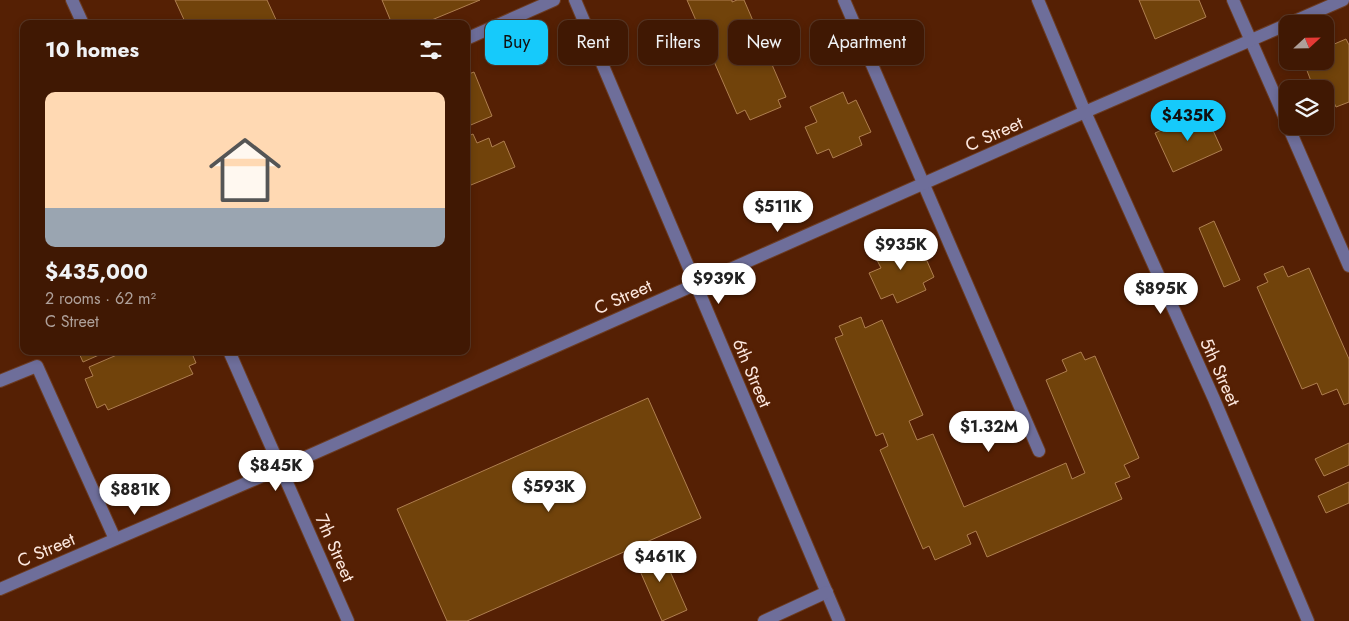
<!DOCTYPE html>
<html lang="en">
<head>
<meta charset="utf-8">
<style>
  :root { --surface:#401803; --page:#47210d; --text:#f1f3f6; --muted:#aea09a; --line:#593725; --accent:#16cafb }
  body { margin:0; font-family:Jost,sans-serif; background:var(--page); color:var(--text); height:100vh; display:flex; flex-direction:column; font-size:19px; white-space:nowrap }
  * { box-sizing:border-box; margin:0 }
  p { font-size:16px; color:var(--muted) }
  .icon { flex:none; width:28px; height:28px; fill:none; stroke:currentColor; stroke-width:2; stroke-linecap:round; stroke-linejoin:round }
  .map { position:relative; flex:1; overflow:hidden }
  .sheet { position:absolute; left:20px; top:20px; width:450px; height:335px; display:flex; flex-direction:column; background:var(--surface); border-radius:10px; box-shadow:0 2px 8px #0003,0 0 0 1px var(--line) }
  .sheet>* { flex:none }
  .banner { position:absolute; left:485px; top:20px; width:475px; height:45px; display:flex; gap:10px }
  .needle { width:32px; rotate:68deg }
  .fabs { position:absolute; left:1279px; top:15px; display:grid; gap:10px }
  .fabs a { display:grid; place-items:center; width:55px; height:55px; border-radius:10px; background:var(--surface); box-shadow:0 2px 8px #0003,0 0 0 1px var(--line); font-size:25px }
  .price { position:absolute; translate:-50% -42px; padding:0 11px; border-radius:18px; background:#fff; color:#222; font-size:16px; line-height:32px; filter:drop-shadow(0 1px 2px #0008) }
  .price::after { content:''; position:absolute; left:50%; top:30px; width:15px; height:11px; margin-left:-8px; background:inherit; clip-path:polygon(0 0,100% 0,50% 100%) }
  .price.on { background:var(--accent); color:#111 }
  ul { padding:0; list-style:none }
  li { display:grid; align-content:center; gap:10px; height:265px; padding:0 25px }
  li+li { border-top:1px solid var(--line) }
  li span { display:grid; place-items:center; height:155px; border-radius:10px; color:#555 }
  li>.icon { margin-inline-start:auto }
  span .icon { width:90px; height:90px; fill:#fffc; stroke-width:1 }
  li b { font-size:21px }
  h2 { display:flex; justify-content:space-between; align-items:center; height:60px; padding:0 25px; font-size:21px }
  .chip { padding:0 18px; border-radius:10px; background:var(--surface); box-shadow:0 2px 8px #0003,0 0 0 1px var(--line); font-size:18px; line-height:45px }
  .chip.on { background:var(--accent); color:#111 }
  .map>svg:first-child { display:block }
  .building { fill:#71430b; stroke:#af7f50 }
  .lines { fill:none; stroke-linecap:round; stroke-linejoin:round }
  .minor-casing { stroke:#6c3c23; stroke-width:14 }
  .minor { stroke:#6e6e9a; stroke-width:12 }
  .labels { text-anchor:middle; stroke-width:5; stroke-linejoin:round; paint-order:stroke }
  .street-label { font-size:18px; fill:#fce7de; stroke:#552004 }
</style>
</head>
<body>
<div class="map">
<svg width="1349" height="621" viewBox="0 0 1349 621">
  <rect width="100%" height="100%" fill="#552004"/>
  <g class="building">
    <path d="M175 0H267L278 24H186Z"/>
    <path d="M382 0H480L422 24H392Z"/>
    <path d="M687 0H732V2L737 0H744L786 97 778 100 781 107 750 120 745 110 737 114Z"/>
    <path d="M1139 0H1199L1206 17 1155 39Z"/>
    <path d="M1346 39 1349 45V102L1336 107 1331 96 1325 99V89H1314L1306 68 1318 63 1317 61H1325V48Z"/>
    <path d="M474 72 492 116 466 127V75Z"/>
    <path d="M843 92 848 104 856 100 871 132 859 137 862 145 833 158 829 149 817 154 805 127 817 122 810 107Z"/>
    <path d="M1204 111 1222 150 1173 172 1155 133Z"/>
    <path d="M473 134 477 143 489 138 492 147 504 141 515 167 466 187V137Z"/>
    <path d="M1214 221 1240 280 1224 287 1199 228Z"/>
    <path d="M907 237 912 249 920 245 934 277 923 283 926 290 897 303 893 294 881 299 869 273 881 268 873 252Z"/>
    <path d="M1283 266 1288 277 1309 268 1349 359V403L1344 405 1337 389 1322 395 1317 383 1302 389 1257 287 1268 282 1264 274Z"/>
    <path d="M861 317 865 328 882 320 923 415 909 421 917 440 933 434 964 507 1066 463 1072 479 1085 473 1046 380 1067 371 1062 360 1081 352 1085 360 1095 356 1139 458 1124 465 1130 477 1115 483 1122 499 987 557 976 531 967 535 971 544 935 560 929 546 923 549 880 450 888 446 883 433 876 436 835 338 843 335 839 326Z"/>
    <path d="M78 351H108L83 362Z"/>
    <path d="M126 351H191L196 363 189 366 193 374 108 410 105 404 97 408 85 379 93 376 89 367Z"/>
    <path d="M648 398 701 518 467 621H447L397 509Z"/>
    <path d="M1349 443V465L1324 476 1315 459Z"/>
    <path d="M1349 482V503L1326 513 1318 496Z"/>
    <path d="M658 544 687 610 662 621 633 555Z"/>
  </g>
  <g class="lines">
    <g class="minor-casing">
      <g id="minor">
        <path d="M72 0 83 24"/>
        <path d="M575 0 839 621"/>
        <path d="M844 0 1039 451"/>
        <path d="M1038 0 1085 112 1214 399 1308 621"/>
        <path d="M1233 0 1288 125"/>
        <path d="M1288 24 1343 0"/>
        <path d="M466 39 554 0"/>
        <path d="M1288 126 1349 266"/>
        <path d="M229 351 348 621"/>
        <path d="M0 381 37 366 115 539"/>
        <path d="M0 589 281 468 1085 112 1288 24"/>
        <path d="M764 621 827 592"/>
      </g>
    </g>
    <use href="#minor" class="minor"/>
  </g>
  <g class="labels">
    <g class="street-label">
      <text transform="translate(994 134) rotate(-24)" y="6">C Street</text>
      <text transform="translate(623 297) rotate(-24)" y="6">C Street</text>
      <text transform="translate(1220 372) rotate(66)" y="6">5th Street</text>
      <text transform="translate(752 373) rotate(67)" y="6">6th Street</text>
      <text transform="translate(335 548) rotate(66)" y="6">7th Street</text>
      <text transform="translate(46 550) rotate(-23)" y="6">C Street</text>
    </g>
  </g>
</svg>
<div class="fabs">
<a><svg class="needle" viewBox="-14 -14 28 28"><path d="M0-13l5 13h-10z" fill="#e53935"/><path d="M0 13l5-13h-10z" fill="#aea09a"/></svg></a>
<a><svg class="icon" aria-label="layers" viewBox="0 0 24 24"><path d="M12 4l9 5-9 5-9-5zM3 14l9 5 9-5"/></svg></a>
</div>
<b class="price on" style="left:1188px;top:142px">$435K</b>
<b class="price" style="left:778px;top:233px">$511K</b>
<b class="price" style="left:901px;top:271px">$935K</b>
<b class="price" style="left:719px;top:305px">$939K</b>
<b class="price" style="left:1161px;top:315px">$895K</b>
<b class="price" style="left:989px;top:453px">$1.32M</b>
<b class="price" style="left:276px;top:492px">$845K</b>
<b class="price" style="left:549px;top:513px">$593K</b>
<b class="price" style="left:135px;top:516px">$881K</b>
<b class="price" style="left:660px;top:583px">$461K</b>
<div class="banner">
<a class="chip on">Buy</a>
<a class="chip">Rent</a>
<a class="chip">Filters</a>
<a class="chip">New</a>
<a class="chip">Apartment</a>
</div>
<section class="sheet">
<h2>10 homes<svg class="icon" aria-label="filters" viewBox="0 0 24 24"><path d="M4 7h16M4 17h16"/><circle cx="9" cy="7" r="2"/><circle cx="15" cy="17" r="2"/></svg></h2>
<ul>
<li><span style="background:linear-gradient(#ffd9b3 75%,#9aa5b1 0)"><svg class="icon" aria-label="home" viewBox="0 0 24 24"><path d="M3 11l9-7 9 7M6 9v11h12V9"/></svg></span><div><b>$435,000</b><p>2 rooms · 62 m²</p><p>C Street</p></div></li>
</ul>
</section>
</div>
</body>
</html>
